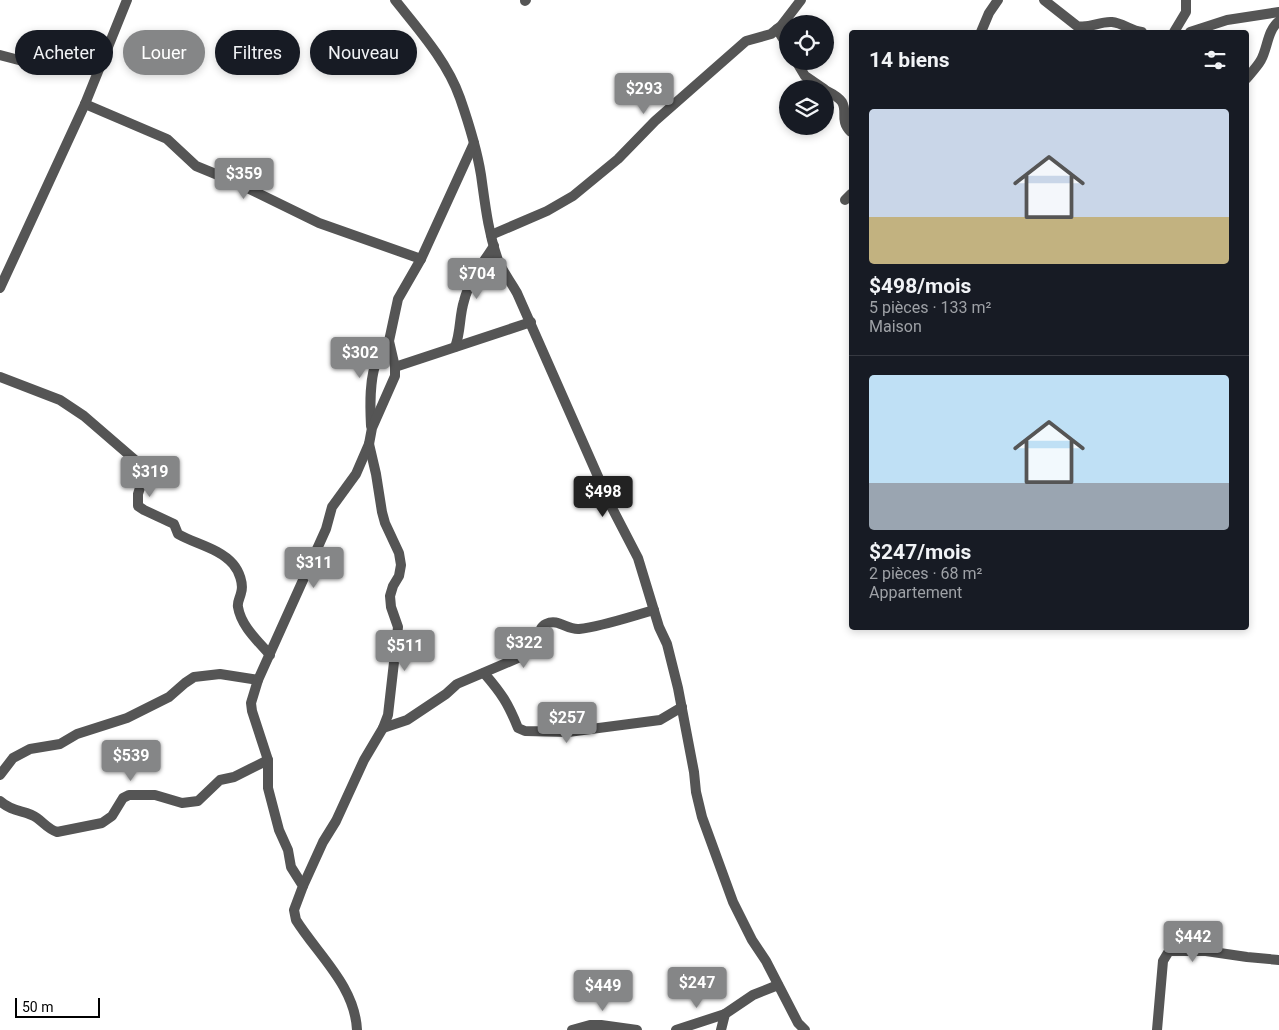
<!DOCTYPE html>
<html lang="fr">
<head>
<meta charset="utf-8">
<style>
  :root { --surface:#171b24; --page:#242831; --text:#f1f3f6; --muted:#9ea1a6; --line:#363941; --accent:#858687 }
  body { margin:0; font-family:Roboto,sans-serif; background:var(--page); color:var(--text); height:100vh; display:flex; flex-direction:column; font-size:19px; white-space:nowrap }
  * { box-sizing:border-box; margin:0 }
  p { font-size:16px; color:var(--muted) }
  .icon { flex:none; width:28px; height:28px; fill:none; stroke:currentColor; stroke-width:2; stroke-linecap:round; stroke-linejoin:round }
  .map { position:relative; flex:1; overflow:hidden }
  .sheet { position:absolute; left:849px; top:30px; width:400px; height:600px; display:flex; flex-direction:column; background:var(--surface); border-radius:5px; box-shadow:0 2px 8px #0003 }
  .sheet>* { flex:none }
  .guide { position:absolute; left:15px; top:30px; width:475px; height:45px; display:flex; gap:10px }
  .fabs { position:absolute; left:779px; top:15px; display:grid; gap:10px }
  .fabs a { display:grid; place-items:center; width:55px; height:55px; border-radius:50%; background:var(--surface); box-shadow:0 2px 8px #0003; font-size:25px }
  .scale { position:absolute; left:15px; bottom:12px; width:85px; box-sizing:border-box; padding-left:5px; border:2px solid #000; border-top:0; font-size:14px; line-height:18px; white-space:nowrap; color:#000; -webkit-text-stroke:4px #fff; paint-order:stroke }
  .price { position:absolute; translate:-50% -42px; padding:0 11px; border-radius:5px; background:var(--accent); color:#fff; font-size:16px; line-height:32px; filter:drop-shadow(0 1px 2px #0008) }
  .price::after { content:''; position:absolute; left:50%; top:30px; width:15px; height:11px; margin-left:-8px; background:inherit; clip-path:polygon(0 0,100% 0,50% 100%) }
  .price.current { background:#222; color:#fff }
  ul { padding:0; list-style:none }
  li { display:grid; align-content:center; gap:10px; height:265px; padding:0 20px }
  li+li { border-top:1px solid var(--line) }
  li span { display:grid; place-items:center; height:155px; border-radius:5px; color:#555 }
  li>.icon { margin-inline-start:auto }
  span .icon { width:90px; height:90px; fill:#fffc; stroke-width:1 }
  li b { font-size:21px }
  h2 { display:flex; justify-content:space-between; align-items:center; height:60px; padding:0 20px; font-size:21px }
  .tag { padding:0 18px; border-radius:22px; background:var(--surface); box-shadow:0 2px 8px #0003; font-size:18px; line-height:45px }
  .tag.current { background:var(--accent); color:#fff }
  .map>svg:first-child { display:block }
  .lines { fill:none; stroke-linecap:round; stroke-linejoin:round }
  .minor { stroke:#555; stroke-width:10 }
</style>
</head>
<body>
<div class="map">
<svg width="1279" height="1030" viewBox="0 0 1279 1030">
  <rect width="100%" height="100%" fill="#fff"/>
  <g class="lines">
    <g class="minor">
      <path d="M395 0C418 29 447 61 460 98 468 121 477 150 481 175 485 203 488 232 498 260 502 271 511 282 517 293L611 506 638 558 659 627 667 644 678 688 694 772 696 792 702 817 733 902 752 940 766 961 798 1023 805 1030"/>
      <path d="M1044 0 1077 26C1090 29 1099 21 1112 22 1123 23 1131 31 1142 32"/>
      <path d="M525 1 526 0"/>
      <path d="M777 29 788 47"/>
      <path d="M981 32 989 13 998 0"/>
      <path d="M1174 32 1186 12V0"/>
      <path d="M1190 32 1227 20 1279 12"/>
      <path d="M0 55 38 65"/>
      <path d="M796 61 805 76 824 89"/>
      <path d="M1246 79C1251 73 1257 67 1261 60 1268 47 1267 31 1279 21"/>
      <path d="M825 90C831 93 838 96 842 102 848 112 839 120 851 132"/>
      <path d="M85 104 167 139 196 166 235 182 319 223 421 259"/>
      <path d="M845 200 851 194"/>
      <path d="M491 235 547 211 573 196 618 159 655 121 746 41 771 34 781 26 801 0"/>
      <path d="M0 288 85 104 127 0"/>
      <path d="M455 347C461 332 459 317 464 301 469 281 482 264 494 246"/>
      <path d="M395 367 531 322"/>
      <path d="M0 377 60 400 84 416 135 460 143 468 144 475 138 494V506L144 510 174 524 178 534C195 544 219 548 233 564 239 571 244 584 241 593 240 598 237 602 238 607 241 626 258 641 270 655"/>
      <path d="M371 426C370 406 369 376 378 358 381 352 385 346 389 341"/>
      <path d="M484 673C502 694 508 703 518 728L525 731 568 732 660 720 682 707"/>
      <path d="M383 728 407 720 446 694 457 684 525 655C529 651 535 647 538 641 541 634 538 628 546 624 558 618 567 630 579 629 604 626 629 617 654 610"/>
      <path d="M0 775 13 758 30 749 60 744 77 734 127 718 169 697 185 683 194 677 220 674 258 680"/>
      <path d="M0 801C13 813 26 810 37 818 44 823 48 829 57 832L102 823 112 816 123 798 129 795H155L182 803 198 801 220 780 234 777 268 760"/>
      <path d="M303 886 323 842 336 821 364 760 383 728 388 715 398 627 391 607 390 596 393 586 399 576 401 565 399 553 385 523 382 512 376 474 369 444"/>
      <path d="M357 1030C355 986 318 955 296 920L294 910 303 886 291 867 288 850 279 830 268 788V760L252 711 251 703 258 680 326 529 332 507 356 474 369 444 372 428 395 376V367L389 341 398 299 421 259 474 143"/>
      <path d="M572 1030 590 1025H601L637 1030"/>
      <path d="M676 1030 725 1014"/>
      <path d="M721 1030 725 1014 753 995 778 985"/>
      <path d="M1157 1030 1163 961 1169 951H1206L1247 957 1279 960"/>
    </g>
  </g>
</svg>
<div class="fabs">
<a><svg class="icon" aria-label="locate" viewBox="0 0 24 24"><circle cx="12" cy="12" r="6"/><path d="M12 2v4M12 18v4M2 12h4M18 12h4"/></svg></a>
<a><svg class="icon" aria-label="layers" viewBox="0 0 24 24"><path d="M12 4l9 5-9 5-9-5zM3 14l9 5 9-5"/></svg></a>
</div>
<div class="scale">50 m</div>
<b class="price" style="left:644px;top:115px">$293</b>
<b class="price" style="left:244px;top:200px">$359</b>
<b class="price" style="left:477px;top:300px">$704</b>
<b class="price" style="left:360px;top:379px">$302</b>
<b class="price" style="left:150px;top:498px">$319</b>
<b class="price current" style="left:603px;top:518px">$498</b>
<b class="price" style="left:314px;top:589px">$311</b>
<b class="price" style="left:524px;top:669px">$322</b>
<b class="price" style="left:405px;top:672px">$511</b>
<b class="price" style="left:567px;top:744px">$257</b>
<b class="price" style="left:131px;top:782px">$539</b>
<b class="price" style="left:1193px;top:963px">$442</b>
<b class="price" style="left:697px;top:1009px">$247</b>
<b class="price" style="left:603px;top:1012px">$449</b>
<div class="guide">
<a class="tag">Acheter</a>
<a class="tag current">Louer</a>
<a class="tag">Filtres</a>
<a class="tag">Nouveau</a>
</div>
<section class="sheet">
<h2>14 biens<svg class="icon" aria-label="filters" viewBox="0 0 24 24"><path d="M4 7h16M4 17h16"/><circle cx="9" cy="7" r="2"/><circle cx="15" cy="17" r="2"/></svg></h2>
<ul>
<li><span style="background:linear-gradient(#c9d6e8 70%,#c2b280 0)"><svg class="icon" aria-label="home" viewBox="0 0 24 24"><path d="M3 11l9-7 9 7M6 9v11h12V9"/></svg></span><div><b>$498/mois</b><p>5 pièces · 133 m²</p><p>Maison</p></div></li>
<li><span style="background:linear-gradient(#bfe0f5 70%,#9aa5b1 0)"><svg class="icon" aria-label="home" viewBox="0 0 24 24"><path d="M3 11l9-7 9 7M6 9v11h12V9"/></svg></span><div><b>$247/mois</b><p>2 pièces · 68 m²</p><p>Appartement</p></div></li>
</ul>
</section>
</div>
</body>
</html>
